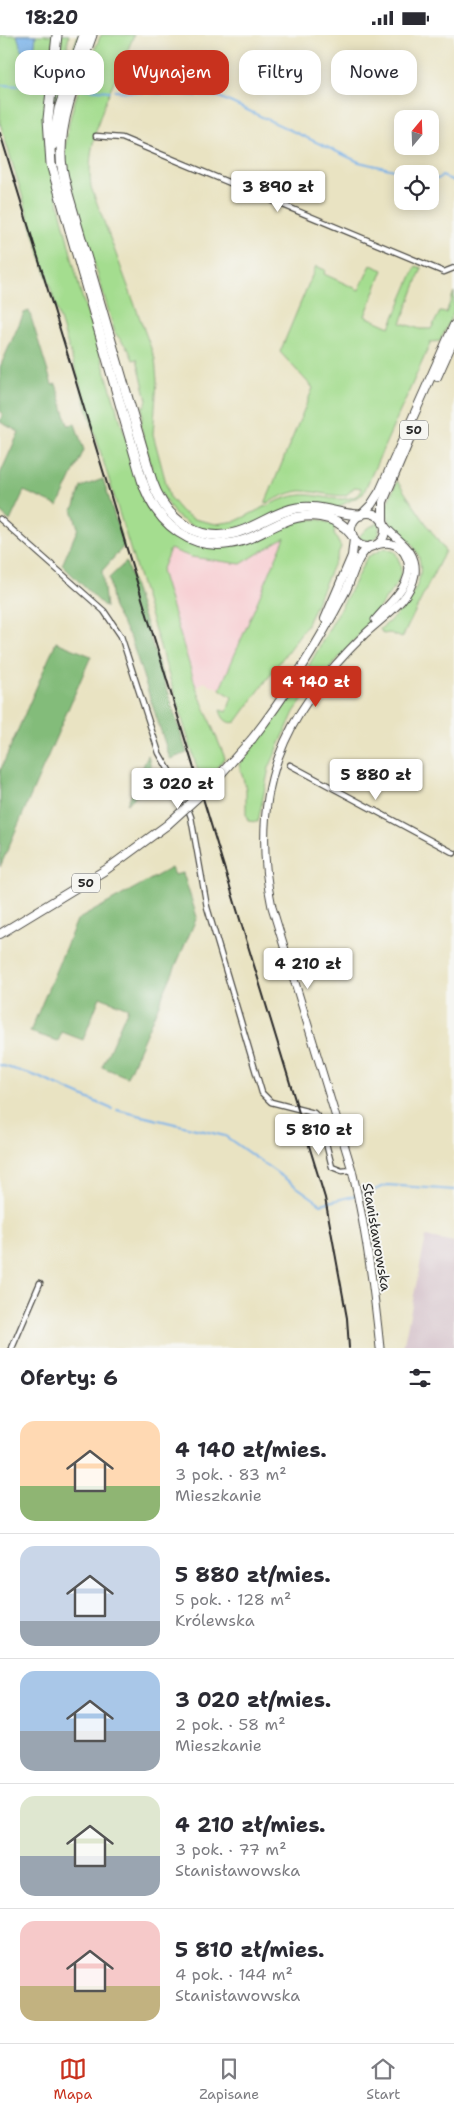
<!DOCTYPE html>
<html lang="pl">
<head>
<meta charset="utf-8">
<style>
  :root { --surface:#fff; --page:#f7f7f7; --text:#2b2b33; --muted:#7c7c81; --line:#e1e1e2; --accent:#c8321e }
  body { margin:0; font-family:"Shantell Sans",sans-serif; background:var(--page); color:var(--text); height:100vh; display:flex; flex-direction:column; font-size:19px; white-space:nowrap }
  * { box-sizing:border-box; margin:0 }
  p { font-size:16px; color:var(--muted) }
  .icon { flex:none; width:28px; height:28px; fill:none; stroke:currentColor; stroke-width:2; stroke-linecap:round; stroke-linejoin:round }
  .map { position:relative; height:1313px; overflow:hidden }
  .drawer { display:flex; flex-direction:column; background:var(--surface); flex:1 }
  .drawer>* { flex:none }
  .top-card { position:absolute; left:15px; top:15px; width:425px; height:45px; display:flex; gap:10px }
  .needle { width:32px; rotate:19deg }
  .buttons { position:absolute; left:394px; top:75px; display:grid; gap:10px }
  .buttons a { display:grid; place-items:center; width:45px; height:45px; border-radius:10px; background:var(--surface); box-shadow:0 2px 12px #0003; font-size:25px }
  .price { position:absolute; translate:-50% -42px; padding:0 11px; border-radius:5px; background:#fff; color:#222; font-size:16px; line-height:32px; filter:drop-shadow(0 1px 2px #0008) }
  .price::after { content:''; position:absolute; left:50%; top:30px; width:15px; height:11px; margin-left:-8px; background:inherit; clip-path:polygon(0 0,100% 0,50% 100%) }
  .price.active { background:var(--accent); color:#fff }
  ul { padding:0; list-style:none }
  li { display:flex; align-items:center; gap:15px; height:125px; padding:0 20px }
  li+li { border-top:1px solid var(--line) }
  li span { display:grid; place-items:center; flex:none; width:140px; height:100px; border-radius:15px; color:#555 }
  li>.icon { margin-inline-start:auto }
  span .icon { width:60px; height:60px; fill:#fffc; stroke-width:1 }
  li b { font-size:21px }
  h2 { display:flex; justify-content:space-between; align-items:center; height:60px; padding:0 20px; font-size:21px }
  .tag { padding:0 18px; border-radius:15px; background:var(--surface); box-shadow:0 2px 12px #0003; font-size:18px; line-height:45px }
  .tag.active { background:var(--accent); color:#fff }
  .status { display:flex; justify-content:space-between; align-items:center; height:35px; padding:0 25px; background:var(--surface); direction:ltr }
  .status svg { height:14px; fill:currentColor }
  .dock { display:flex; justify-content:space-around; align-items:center; height:70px; border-top:1px solid var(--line); background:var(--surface); font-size:14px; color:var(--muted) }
  .dock a { display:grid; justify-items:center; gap:2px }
  .dock .active { color:var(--accent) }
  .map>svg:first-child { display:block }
  .built { fill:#f7cfd3 }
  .industrial { fill:#d2bdc7 }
  .green { fill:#a4dd8f; stroke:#68845d }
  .forest { fill:#83bc7a; stroke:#577452 }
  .water { fill:#79b2e9; stroke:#526e8a }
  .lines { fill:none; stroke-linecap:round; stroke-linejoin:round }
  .stream { stroke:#79b2e9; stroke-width:2 }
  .street-casing { stroke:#484742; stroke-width:7 }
  .secondary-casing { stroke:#484742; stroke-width:9 }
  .primary-casing { stroke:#484742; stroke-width:10 }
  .highway-casing { stroke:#484742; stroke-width:11 }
  .street { stroke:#fff; stroke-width:4.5 }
  .secondary { stroke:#fff; stroke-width:7 }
  .primary { stroke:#fff; stroke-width:8 }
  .highway { stroke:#fff; stroke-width:9 }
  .rail { stroke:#2b2b2b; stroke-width:2 }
  .primary-bridge-casing { stroke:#484742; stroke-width:10; stroke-linecap:butt }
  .primary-bridge { stroke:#fff; stroke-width:8 }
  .labels { text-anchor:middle; stroke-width:4; stroke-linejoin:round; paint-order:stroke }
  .shield { fill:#f6f6f2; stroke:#686867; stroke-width:1 }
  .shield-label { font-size:12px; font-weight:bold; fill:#2b2b2b }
  .street-label { font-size:14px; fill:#2b2b2b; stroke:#f6f6f2 }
</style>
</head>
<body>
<div class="status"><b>18:20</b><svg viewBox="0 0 49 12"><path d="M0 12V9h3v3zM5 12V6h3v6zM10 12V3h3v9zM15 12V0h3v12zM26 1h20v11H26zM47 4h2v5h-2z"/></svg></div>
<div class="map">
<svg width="454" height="1313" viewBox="0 0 454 1313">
  <rect width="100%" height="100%" fill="#f6f6f2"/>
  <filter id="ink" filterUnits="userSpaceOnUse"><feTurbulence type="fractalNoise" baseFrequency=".02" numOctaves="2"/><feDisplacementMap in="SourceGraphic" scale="10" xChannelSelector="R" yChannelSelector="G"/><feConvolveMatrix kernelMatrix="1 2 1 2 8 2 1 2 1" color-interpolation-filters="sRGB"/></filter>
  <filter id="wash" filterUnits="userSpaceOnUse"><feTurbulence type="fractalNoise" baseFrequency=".0096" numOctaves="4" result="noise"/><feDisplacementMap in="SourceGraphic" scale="20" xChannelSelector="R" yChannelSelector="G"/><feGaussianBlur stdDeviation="1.12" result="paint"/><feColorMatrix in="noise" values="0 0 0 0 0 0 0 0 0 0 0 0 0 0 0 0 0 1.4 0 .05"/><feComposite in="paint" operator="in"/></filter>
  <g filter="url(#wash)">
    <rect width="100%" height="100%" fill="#e9e3c2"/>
    <path class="built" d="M286 501 220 654 204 647 196 652 160 536 170 513 191 522Z"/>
    <path class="industrial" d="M426 1202 454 1208V1313H403Z"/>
    <g class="green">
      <path d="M0 0H54L44 91 47 122 80 255 144 461 154 480 167 494 190 508 209 512 297 486 318 484 335 490 334 499 341 512 306 591 236 687C227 690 222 683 220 675L227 677 232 662 220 654 285 502 241 529 191 522 170 514 161 536 196 652 225 723 202 749 0 88Z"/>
      <path d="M59 0H69L67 12 73 15 78 0H81L53 88 49 90Z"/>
      <path d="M101 0H134C115 47 84 100 91 152L155 324 157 346 153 399 170 463 182 477 194 484 216 489 236 486C254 478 281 461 301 460 319 458 346 472 361 457V453L355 452C352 454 349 458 346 460 340 463 310 455 299 456 287 458 276 464 265 469L313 353 280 317 316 231 325 235 324 239 359 255 371 230 383 235 365 281 390 292 416 231 422 233 401 288 420 294H431L440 277 446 278 454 257V277L440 306 431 307 363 459 340 471 339 474 313 468 252 489 221 497 196 493 176 481 157 453 141 392 143 370 145 371 147 365 137 324 133 325 129 315 115 298 65 129C64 84 83 41 101 0Z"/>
      <path d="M397 446 445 516 402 603 390 598 383 599 380 594C406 574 437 539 410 507 407 503 402 501 398 498 391 492 388 482 385 474Z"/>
      <path d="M379 487V499C374 507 366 508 359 502L366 494Z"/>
      <path d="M385 513 395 517C401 529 403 535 398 547L359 600 307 659 294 677 269 733 258 787 248 786 246 779V754L239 729 272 689 301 645 349 558 367 522Z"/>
    </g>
    <g class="forest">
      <path d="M29 276 52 350 56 349 68 390 75 389 84 415 58 471 24 456 10 486 0 477V439L19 397 0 387 3 379 0 376V332L24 278Z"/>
      <path d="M103 444 124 511 102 536 106 573 62 530 78 493 72 474 75 471 81 452Z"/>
      <path d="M126 527 187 718 170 724 131 604 113 573 109 543Z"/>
      <path d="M56 607 91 621 0 832V736Z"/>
      <path d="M148 720 154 745 127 769Z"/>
      <path d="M171 833 174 840 183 838 197 882 127 1042 102 1032 128 973 100 962 83 1005 62 997 58 1006 30 997 77 885Z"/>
    </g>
    <path class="water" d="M17 0H36L33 27 26 29Z"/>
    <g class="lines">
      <g class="stream">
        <path d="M0 50 43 52"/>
        <path d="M84 54 110 56"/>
        <path d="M115 56 219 62 359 127 412 139"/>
        <path d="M430 143 438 144 442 141 454 146"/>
        <path d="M0 1030 36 1041 112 1074"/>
        <path d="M117 1075 225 1101 321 1169 370 1157 387 1150 454 1155"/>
      </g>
    </g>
  </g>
  <g filter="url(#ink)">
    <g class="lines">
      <g class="street-casing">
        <g id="street">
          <path d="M96 101 122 103 444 237 454 233"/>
          <path d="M0 484 104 576 121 601 159 718 182 758 191 782 207 872 262 1058 271 1067 314 1078 320 1084 332 1132 342 1136 352 1135"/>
          <path d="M290 730 454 818"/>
          <path d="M12 1313 40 1248"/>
        </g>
      </g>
      <g class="secondary-casing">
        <g id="secondary">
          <path d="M375 585C389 567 421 544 404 518 396 507 387 507 376 510"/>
          <path d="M380 1313C374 1253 366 1194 352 1135L272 872C248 757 282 679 365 599 383 582 411 565 415 539 418 514 397 506 384 490"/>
        </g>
      </g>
      <g class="primary-casing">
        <g id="primary">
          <path d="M437 342 454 304"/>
          <circle cx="368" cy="495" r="17"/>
          <path d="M362 479 371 470 380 456 454 290"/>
          <path d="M383 488V467L411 401"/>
          <path d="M325 584 352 521 354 504"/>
          <path d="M252 704C288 658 317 610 345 557 352 544 356 519 371 511"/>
          <path d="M0 899 107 834 167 790"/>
        </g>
      </g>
      <g class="highway-casing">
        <g id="highway">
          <path d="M57 0 48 84 51 129 142 445C156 489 193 520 241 506 256 502 268 493 283 487 306 477 336 478 352 500"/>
          <path d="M92 0C79 37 60 81 61 121 61 134 65 146 68 159L152 446C166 486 201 512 244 495 262 488 278 476 297 473 320 469 339 480 361 480"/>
          <path d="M53 110 59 74 84 0"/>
        </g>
      </g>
      <use href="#street" class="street"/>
      <use href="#secondary" class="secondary"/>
      <use href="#primary" class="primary"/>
      <use href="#highway" class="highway"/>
      <path class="rail" d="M0 98 325 1163 347 1283 349 1313"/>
      <g class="primary-bridge-casing">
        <path id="primary-bridge" d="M167 790 211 750 252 704"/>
      </g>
      <use href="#primary-bridge" class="primary-bridge"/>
    </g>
  </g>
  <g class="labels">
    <g class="shield">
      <rect x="400" y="385.5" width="28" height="19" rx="4"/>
      <rect x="72" y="838.5" width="28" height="19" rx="4"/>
    </g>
    <g class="shield-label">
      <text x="414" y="399">50</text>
      <text x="86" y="852">50</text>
    </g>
    <g class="street-label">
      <text transform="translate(377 1202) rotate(80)" y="5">Stanisławowska</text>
    </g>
  </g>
</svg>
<div class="buttons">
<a><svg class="needle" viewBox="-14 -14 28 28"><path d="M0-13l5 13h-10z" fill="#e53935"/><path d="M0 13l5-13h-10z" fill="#7c7c81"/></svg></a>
<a><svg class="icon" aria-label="locate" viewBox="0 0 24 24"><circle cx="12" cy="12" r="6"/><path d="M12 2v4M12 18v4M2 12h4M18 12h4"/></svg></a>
</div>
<b class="price" style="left:278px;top:178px">3 890 zł</b>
<b class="price active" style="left:316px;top:673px">4 140 zł</b>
<b class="price" style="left:376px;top:766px">5 880 zł</b>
<b class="price" style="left:178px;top:775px">3 020 zł</b>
<b class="price" style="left:308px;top:955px">4 210 zł</b>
<b class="price" style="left:319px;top:1121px">5 810 zł</b>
<div class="top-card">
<a class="tag">Kupno</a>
<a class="tag active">Wynajem</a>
<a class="tag">Filtry</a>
<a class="tag">Nowe</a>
</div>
</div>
<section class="drawer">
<h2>Oferty: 6<svg class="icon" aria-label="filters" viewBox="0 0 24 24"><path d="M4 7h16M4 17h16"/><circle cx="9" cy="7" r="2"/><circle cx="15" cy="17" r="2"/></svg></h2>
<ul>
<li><span style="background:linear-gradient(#ffd9b3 65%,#8fb573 0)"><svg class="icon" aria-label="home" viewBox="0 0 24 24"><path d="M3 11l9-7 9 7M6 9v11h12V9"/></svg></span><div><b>4 140 zł/mies.</b><p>3 pok. · 83 m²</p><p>Mieszkanie</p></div></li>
<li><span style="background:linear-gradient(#c9d6e8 75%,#9aa5b1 0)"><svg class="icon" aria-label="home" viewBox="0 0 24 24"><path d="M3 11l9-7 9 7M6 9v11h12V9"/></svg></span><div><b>5 880 zł/mies.</b><p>5 pok. · 128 m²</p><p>Królewska</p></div></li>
<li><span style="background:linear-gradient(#a9c7e8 60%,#9aa5b1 0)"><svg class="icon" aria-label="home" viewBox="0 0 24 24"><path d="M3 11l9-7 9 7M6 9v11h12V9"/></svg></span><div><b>3 020 zł/mies.</b><p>2 pok. · 58 m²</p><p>Mieszkanie</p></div></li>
<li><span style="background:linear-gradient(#dfe7d0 60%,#9aa5b1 0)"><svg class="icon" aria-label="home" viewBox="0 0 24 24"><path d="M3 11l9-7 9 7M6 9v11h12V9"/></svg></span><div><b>4 210 zł/mies.</b><p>3 pok. · 77 m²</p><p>Stanisławowska</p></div></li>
<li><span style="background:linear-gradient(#f6c9c9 65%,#c2b280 0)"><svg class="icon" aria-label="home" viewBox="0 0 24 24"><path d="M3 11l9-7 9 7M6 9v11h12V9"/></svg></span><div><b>5 810 zł/mies.</b><p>4 pok. · 144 m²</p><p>Stanisławowska</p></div></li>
</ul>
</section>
<nav class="dock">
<a class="active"><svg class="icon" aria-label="map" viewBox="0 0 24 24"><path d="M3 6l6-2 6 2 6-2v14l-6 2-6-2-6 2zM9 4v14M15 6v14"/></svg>Mapa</a>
<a><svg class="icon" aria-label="saved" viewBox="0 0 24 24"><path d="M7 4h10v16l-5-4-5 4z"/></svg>Zapisane</a>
<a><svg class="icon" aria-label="home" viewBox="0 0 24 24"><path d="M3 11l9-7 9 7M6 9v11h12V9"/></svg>Start</a>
</nav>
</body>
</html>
